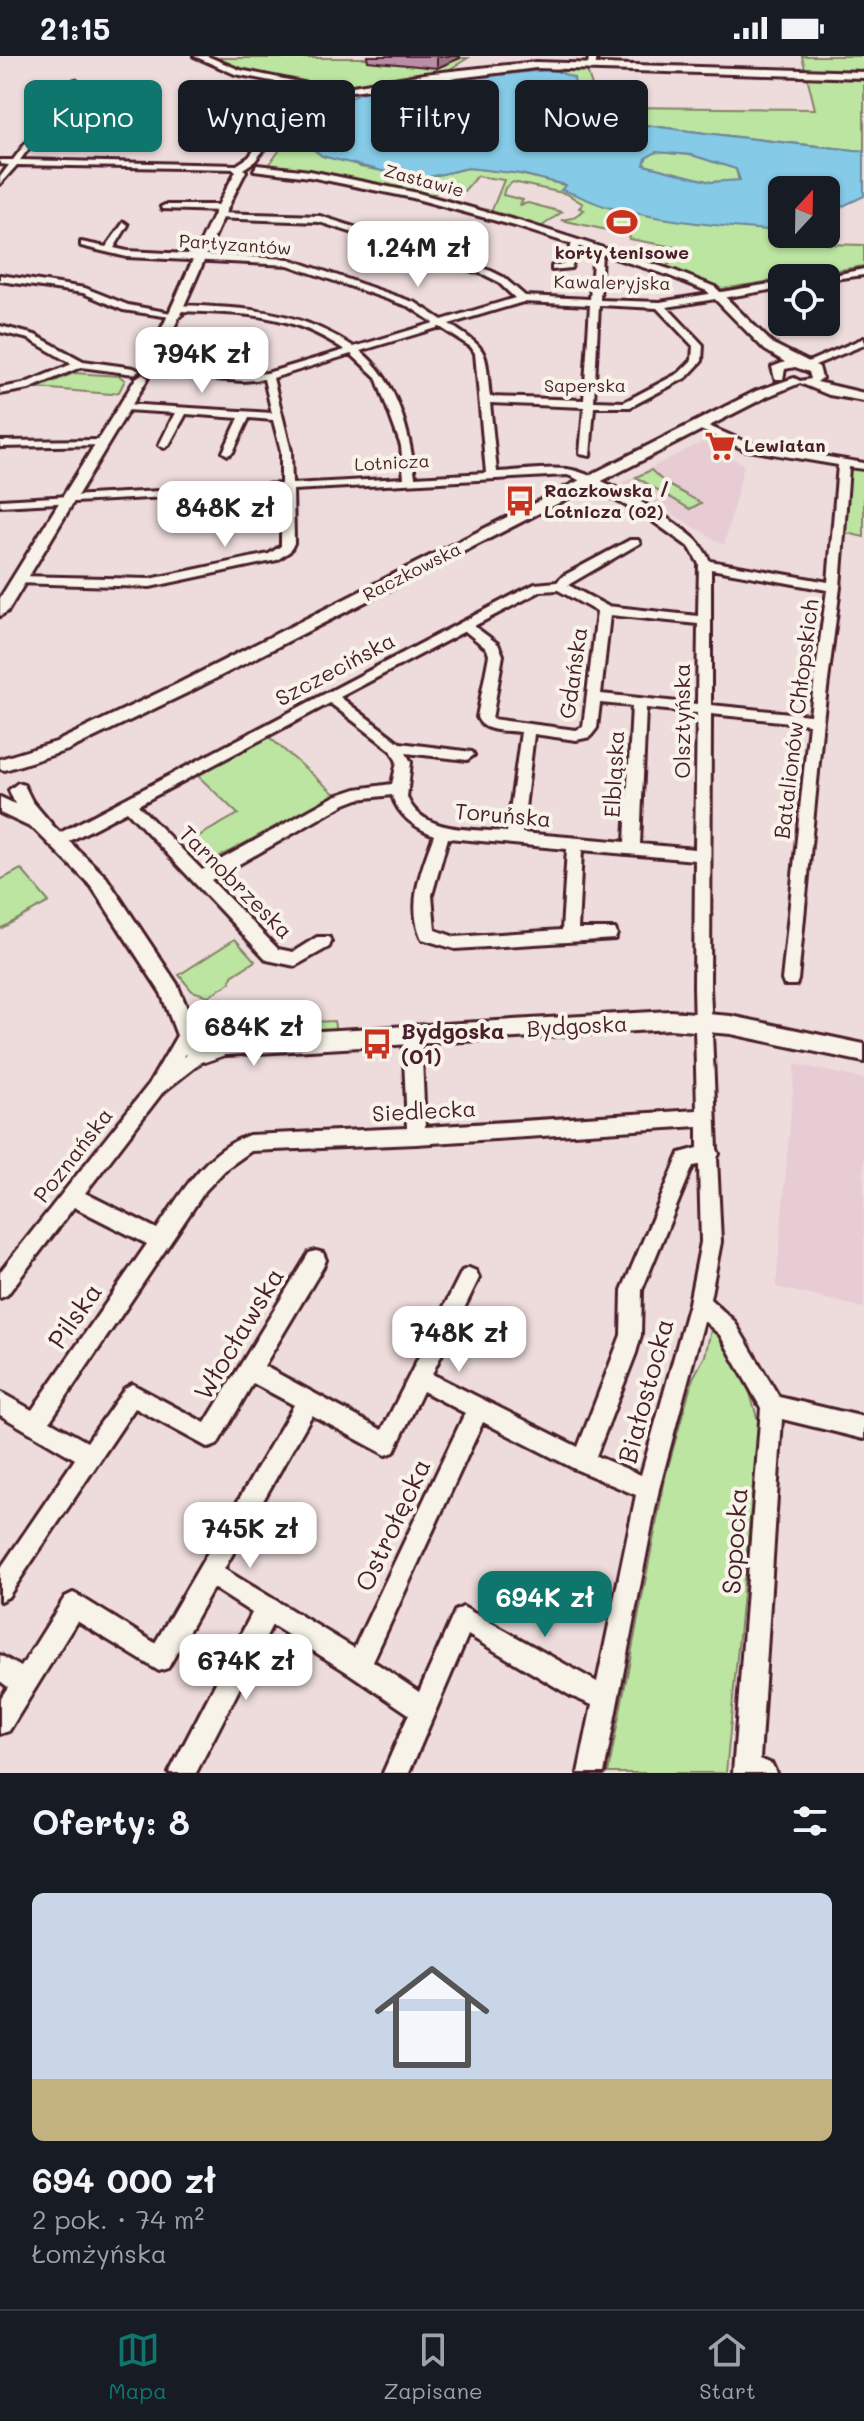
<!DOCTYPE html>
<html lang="pl">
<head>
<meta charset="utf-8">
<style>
  :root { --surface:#171b24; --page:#20242c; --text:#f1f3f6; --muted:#9ea1a6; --line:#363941; --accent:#0f766e }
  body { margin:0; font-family:Mali,sans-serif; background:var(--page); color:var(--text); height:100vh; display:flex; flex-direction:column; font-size:30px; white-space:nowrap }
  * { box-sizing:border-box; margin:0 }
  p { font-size:26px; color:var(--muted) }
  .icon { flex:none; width:44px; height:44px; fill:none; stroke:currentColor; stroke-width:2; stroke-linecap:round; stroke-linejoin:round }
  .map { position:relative; height:1717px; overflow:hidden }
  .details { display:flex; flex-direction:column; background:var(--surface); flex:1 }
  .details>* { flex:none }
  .guide { position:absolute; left:24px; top:24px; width:816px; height:72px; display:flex; gap:16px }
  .needle { width:52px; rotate:22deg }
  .buttons { position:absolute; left:768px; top:120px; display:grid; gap:16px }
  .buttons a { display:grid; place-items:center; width:72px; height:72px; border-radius:12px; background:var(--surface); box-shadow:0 2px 6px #0004; font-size:40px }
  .price { position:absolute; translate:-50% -68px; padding:0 18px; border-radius:16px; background:#fff; color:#222; font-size:26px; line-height:52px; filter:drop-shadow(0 2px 4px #0008) }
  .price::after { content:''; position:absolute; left:50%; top:48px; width:24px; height:18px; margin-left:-12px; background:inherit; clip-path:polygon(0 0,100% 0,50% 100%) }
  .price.selected { background:var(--accent); color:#fff }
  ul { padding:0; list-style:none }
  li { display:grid; align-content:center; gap:16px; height:424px; padding:0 32px }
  li span { display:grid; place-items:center; height:248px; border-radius:12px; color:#555 }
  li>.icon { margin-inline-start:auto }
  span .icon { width:144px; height:144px; fill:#fffc; stroke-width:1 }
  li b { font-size:34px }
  h2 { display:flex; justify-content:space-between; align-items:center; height:96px; padding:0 32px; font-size:34px }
  .chip { padding:0 28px; border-radius:12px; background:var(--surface); box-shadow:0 2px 6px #0004; font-size:28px; line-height:72px }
  .chip.selected { background:var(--accent); color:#fff }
  .status { display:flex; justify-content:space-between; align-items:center; height:56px; padding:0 40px; background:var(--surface); direction:ltr }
  .status svg { height:22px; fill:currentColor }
  .tabs { display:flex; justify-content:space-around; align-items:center; height:112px; border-top:2px solid var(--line); background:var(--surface); font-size:22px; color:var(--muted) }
  .tabs a { display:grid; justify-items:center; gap:4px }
  .tabs .selected { color:var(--accent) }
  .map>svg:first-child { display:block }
  .built { fill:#e7ccd4 }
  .green { fill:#bce5a1; stroke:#838266; stroke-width:2 }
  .water { fill:#85cae6; stroke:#6d869b; stroke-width:2; fill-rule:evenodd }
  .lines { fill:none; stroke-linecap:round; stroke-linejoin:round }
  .minor-casing { stroke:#4a1f2b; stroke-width:6 }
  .tertiary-casing { stroke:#4a1f2b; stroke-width:6 }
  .secondary-casing { stroke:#4a1f2b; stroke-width:6 }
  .minor { fill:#f7f3e8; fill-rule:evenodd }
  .tertiary { fill:#f7f3e8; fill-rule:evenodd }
  .secondary { fill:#f7f3e8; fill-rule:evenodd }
  .wall { fill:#ba8ea6; stroke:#4a1f2b; stroke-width:2 }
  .shaded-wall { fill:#977487; stroke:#4a1f2b; stroke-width:2 }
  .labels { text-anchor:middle; stroke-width:8; stroke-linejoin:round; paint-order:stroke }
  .far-street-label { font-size:18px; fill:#4a1f2b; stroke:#f7f3e8 }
  .far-poi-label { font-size:18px; font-weight:bold; fill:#4a1f2b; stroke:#f7f3e8; text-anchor:start }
  .street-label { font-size:22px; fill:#4a1f2b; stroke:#f7f3e8 }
  .poi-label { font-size:22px; font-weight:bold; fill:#4a1f2b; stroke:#f7f3e8; text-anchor:start }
  .near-street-label { font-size:26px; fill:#4a1f2b; stroke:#f7f3e8 }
</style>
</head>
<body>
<div class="status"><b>21:15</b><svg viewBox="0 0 49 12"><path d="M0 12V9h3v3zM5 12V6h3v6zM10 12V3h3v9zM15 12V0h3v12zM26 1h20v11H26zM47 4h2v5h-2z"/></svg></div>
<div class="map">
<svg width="864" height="1717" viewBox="0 0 864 1717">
  <rect width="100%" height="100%" fill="#eedcdc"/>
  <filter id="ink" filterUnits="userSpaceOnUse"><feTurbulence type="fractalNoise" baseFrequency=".0125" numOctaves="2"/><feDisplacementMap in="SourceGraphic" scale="16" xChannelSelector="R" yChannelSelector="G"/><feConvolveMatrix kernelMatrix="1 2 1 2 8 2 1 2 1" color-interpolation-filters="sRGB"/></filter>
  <g filter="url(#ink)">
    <g class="built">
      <path d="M702 386 744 409 724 489 621 427Z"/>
      <path d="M795 1008 864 1023V1252L776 1231Z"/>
    </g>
    <g class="green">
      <path d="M210 0 218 2H468L445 16 340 30 339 27C297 27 248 21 210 0Z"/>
      <path d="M802 0H864V95C821 90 576 67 557 47L570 35V21L552 13 374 33 330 52 315 63 320 80 360 111 425 122 468 112 516 117 568 130 607 151 692 165 782 175V178H821L827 188 864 189V210L722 233 665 211 672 206 680 192 629 183 630 179 561 164 572 162 584 154 579 152 583 148 567 138 513 126 505 132 503 139 523 144 520 149 528 147 562 156 538 173 490 159 504 124 477 120 464 135 444 132 431 139 269 109 304 60 322 48 304 57 282 86H278L298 56 273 85 287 63 310 44H325L313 42 337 34 343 40 346 39 343 34C423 23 505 8 586 12L596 42 615 51 815 53Z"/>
      <path d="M656 96 692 99 736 113 739 125 711 126 644 109 646 102Z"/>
      <path d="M74 317 119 320 125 324 119 336 111 338 38 332Z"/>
      <path d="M853 411 864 412V481L842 476 848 412Z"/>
      <path d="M651 414 665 427 701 447 690 453 636 421Z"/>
      <path d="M269 681 335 738 210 806 190 785 238 758 196 718Z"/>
      <path d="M21 813 49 846 0 873V824Z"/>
      <path d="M235 883 255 905 232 920 230 927 208 940 192 935 179 919Z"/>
      <path d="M334 965 336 976 297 978 257 974 263 968Z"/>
      <path d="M713 1265 745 1320 759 1368 726 1717H608L666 1418 693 1322 705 1300Z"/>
    </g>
    <path class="water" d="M552 13 574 22 575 29 557 47C575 67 821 90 864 95V140L826 158V134H782V175C730 172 658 164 608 151 592 147 578 138 561 134L566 129 521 118 468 112 425 122 402 120 322 100 314 94 320 80 315 63 357 38 374 33ZM656 96 692 99 736 113 740 124 711 126 644 109 646 102Z"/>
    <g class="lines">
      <g class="minor-casing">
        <g id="minor">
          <path d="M75 24 78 26 77 29 20 104 236 109 240 111 236 113 17 109 0 128V121L9 109 0 108V104H13L68 31H32L30 28 71 27Z"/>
          <path d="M165 149H221L225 152 221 155 162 153 161 151Z"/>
          <path d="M217 157 320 160 491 215 503 221 525 240 590 243 594 194 598 191 602 194 600 244 660 246 782 226V232L667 251 703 289 702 305 687 321 630 351H594L590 400 580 398 584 351 490 347 497 416C520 415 544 411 566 413 594 415 675 464 696 484 702 490 706 498 710 505L828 526 838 409 743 393 696 372V368H704L750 388 864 407V413L849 411 840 531 823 664 798 924 796 929H784L782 924 809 668 711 658 710 931 717 1093 719 1098 717 1102 721 1186 710 1243 734 1265 779 1341 864 1361V1383L782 1363 760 1703 772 1708 776 1717H733L761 1352 720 1279 704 1265 659 1433 604 1717H578L592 1649 571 1640 468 1579 409 1717H383L409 1658 350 1618 272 1569 196 1717H169L252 1557 213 1532 168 1612 159 1615 77 1565 9 1675 0 1678V1643L8 1631 0 1625V1599L21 1611 65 1541 73 1537 81 1541 155 1587 294 1349 253 1327 217 1389 209 1392 135 1352 8 1541 0 1545V1513L75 1403 0 1359V1336L32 1354 147 1188 74 1151 7 1239 0 1242V1216L149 1028 179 976 185 974 191 976 194 981 183 1001 202 989 208 991 211 996 208 1001 162 1037 85 1137 157 1173C182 1136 205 1095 249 1079L407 1072 403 979 406 974 412 972 418 974 421 979 425 1071 697 1054 694 931 695 804 582 794 578 873H615L617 878 615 883 455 893 422 883C406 848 422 812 434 779 415 771 398 760 392 739L358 743 345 748 211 824 278 893 293 896 317 881H329L331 886 329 891 295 910 267 904 127 755 62 789 57 791 49 785 52 781 519 536 535 528 557 526 563 520 630 484H638L640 487 568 529 607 550 698 560 699 508 690 492 647 461 573 421 567 419 293 434 294 487 290 495 277 504 150 531 15 527 13 524 19 520 150 523 269 498 281 490V435L0 450V444L281 428V395L273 364 249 362 233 396 228 399 223 396 239 362 186 358 169 389 164 392 159 389 175 357 125 354 120 351 125 348 272 357 264 323 243 325 157 319 152 316 157 313 243 319 267 317 345 294C288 256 245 258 180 255L177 254V250C189 249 202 250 215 251 267 253 310 262 354 291L434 267 410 251 288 209 127 201 81 190V186L106 191 124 166 128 169 114 192 127 195 289 203 416 247 442 264 515 242 497 225 485 219 319 166 214 162 213 160ZM523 246 590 249 584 344 490 341C485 293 490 295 449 268ZM599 249 657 252 693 290 692 304 679 317 624 346 594 345ZM440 271 471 291 475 297 486 417 415 421C410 377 397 323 360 295ZM351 298 376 321 401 390 404 422 292 428 291 395 273 322ZM711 513 827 534 810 659 711 649ZM558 534 597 556 583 671 576 674 492 663 503 599 498 588 474 570 541 535ZM610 559 698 568 697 648 601 638ZM465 575 487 593 489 599 477 661C483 677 505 674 521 676L507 776C475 773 421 778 407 741L411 706 406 697 467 704 474 699 472 696 400 687 340 641ZM330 647 391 694 397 706 392 728 356 733 335 740 202 814 138 749ZM600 647 632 650 625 786 522 777 534 678 576 684 590 681 597 672ZM646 652 697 657 695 793 640 788ZM448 782 567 793 562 874 455 881 435 874 432 839ZM698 1070V1092L680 1097 622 1234 621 1279 578 1391 432 1318 479 1222 476 1215 469 1212 462 1215 382 1374 264 1310 323 1211 326 1204 323 1197 316 1195 309 1197 205 1367 132 1328 125 1332 87 1386 50 1365 205 1135 227 1112 251 1095 416 1088ZM699 1109 701 1186 689 1247 641 1419 596 1400 636 1297 641 1279 642 1234 693 1110ZM423 1335 465 1357 354 1592 224 1513 312 1359 386 1399 394 1396ZM483 1366 575 1413 636 1439 597 1626 463 1551 455 1555 419 1636 373 1605Z"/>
          <path d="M573 185 580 187 571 212 552 214V210L564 208Z"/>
          <path d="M864 213V219L826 224V222H819Z"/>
          <path d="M0 219 85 232 128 249 182 259 177 262 123 254 83 237 0 225Z"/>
          <path d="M0 270 35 279 83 305 134 312 139 315 134 318 81 311 29 333 0 338V332L23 328 72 308 29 283 0 276Z"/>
          <path d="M864 282V289L810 311 801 309Z"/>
          <path d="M102 384 106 385V389L0 391V385Z"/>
        </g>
      </g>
      <g class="tertiary-casing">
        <g id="tertiary">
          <path d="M589 0H597L595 12 588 10Z"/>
          <path d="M314 37 321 39 289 60 255 105 243 113 246 115C212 179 189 246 155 310L145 313 143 310C177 246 201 178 236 115L232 112 249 101 283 56Z"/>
          <path d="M257 109 310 115 418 137 522 166 675 215 715 231 773 288 819 311 822 322 817 326 864 337V345L829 339 800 327 766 341 189 636 68 694 5 714 0 713V703L56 686 177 628 756 335 794 322 800 325 811 323 809 316 795 311 785 313 783 323H775L772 311 785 306 765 294 707 235 667 219 515 170 413 142 310 121 254 114Z"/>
          <path d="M142 318 148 322 8 555 0 560V542L136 322Z"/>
          <path d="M18 727 24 729 32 745 54 771 106 821 177 928 189 957C211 949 230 955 234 980L670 955 731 960 864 988V1006L731 978 670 973 225 999 205 1006 184 998 161 937 92 831 34 773 0 757V741L15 748 9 734ZM203 970 212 975V983L207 988 198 983V974Z"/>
        </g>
      </g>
      <g class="secondary-casing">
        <g id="secondary">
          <path d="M194 0H207L240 14 318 30 313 33 235 18Z"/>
          <path d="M536 6 864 16V22L536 12 328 38 323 35 424 18Z"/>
        </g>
      </g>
      <use href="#minor" class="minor"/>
      <use href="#tertiary" class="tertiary"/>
      <use href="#secondary" class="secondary"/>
    </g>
    <path class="wall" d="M367 0H460V2L437 12 368 5Z"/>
    <path class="shaded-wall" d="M437 0H460V2L437 12Z"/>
  </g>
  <defs>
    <g id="stadium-bare" transform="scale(2.4)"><path d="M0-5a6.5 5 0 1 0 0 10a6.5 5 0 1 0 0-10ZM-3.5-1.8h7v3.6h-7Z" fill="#c8321e" stroke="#f7f3e8" stroke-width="2.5" paint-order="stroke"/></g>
    <g id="supermarket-bare" transform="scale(2.4)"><path d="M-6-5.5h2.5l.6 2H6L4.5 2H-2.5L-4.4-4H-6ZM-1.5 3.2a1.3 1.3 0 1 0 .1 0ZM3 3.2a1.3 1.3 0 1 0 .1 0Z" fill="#c8321e" stroke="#f7f3e8" stroke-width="2.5" paint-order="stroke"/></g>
    <g id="bus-bare" transform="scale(2.4)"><path d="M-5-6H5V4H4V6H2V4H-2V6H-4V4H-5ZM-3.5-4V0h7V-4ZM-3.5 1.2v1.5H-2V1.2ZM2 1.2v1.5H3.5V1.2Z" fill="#c8321e" stroke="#f7f3e8" stroke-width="2.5" paint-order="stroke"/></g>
  </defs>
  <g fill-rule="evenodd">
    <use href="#stadium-bare" x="622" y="166"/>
    <use href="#supermarket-bare" x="720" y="390"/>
    <use href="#bus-bare" x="520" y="445"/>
    <use href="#bus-bare" x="377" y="988"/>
  </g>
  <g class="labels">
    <g class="far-street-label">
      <text transform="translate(424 125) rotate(15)" y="6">Zastawie</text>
      <text transform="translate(235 189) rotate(4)" y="6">Partyzantów</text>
      <text transform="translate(612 227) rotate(1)" y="6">Kawaleryjska</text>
      <text x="585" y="336">Saperska</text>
      <text transform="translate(392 407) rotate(-3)" y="6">Lotnicza</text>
      <text transform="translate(412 516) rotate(-27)" y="6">Raczkowska</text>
    </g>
    <g class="far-poi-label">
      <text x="622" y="203" text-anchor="middle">korty tenisowe</text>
      <text x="744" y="396">Lewiatan</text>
      <text x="544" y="441">Raczkowska /<tspan x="544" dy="21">Lotnicza (02)</tspan></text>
    </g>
    <g class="street-label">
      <text transform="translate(335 613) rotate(-28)" y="8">Szczecińska</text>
      <text transform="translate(573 617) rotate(-82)" y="8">Gdańska</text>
      <text transform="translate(796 663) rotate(-83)" y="8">Batalionów Chłopskich</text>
      <text transform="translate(682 665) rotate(-90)" y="8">Olsztyńska</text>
      <text transform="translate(614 718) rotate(-87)" y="8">Elbląska</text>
      <text transform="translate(503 759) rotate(5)" y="8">Toruńska</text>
      <text transform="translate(236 826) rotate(45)" y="8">Tarnobrzeska</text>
      <text transform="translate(577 970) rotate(-3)" y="8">Bydgoska</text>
      <text transform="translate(424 1055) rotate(-3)" y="8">Siedlecka</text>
      <text transform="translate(73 1099) rotate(-52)" y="8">Poznańska</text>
    </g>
    <g class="poi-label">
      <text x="401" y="983">Bydgoska<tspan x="401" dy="25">(01)</tspan></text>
    </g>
    <g class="near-street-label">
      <text transform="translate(75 1260) rotate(-55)" y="9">Pilska</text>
      <text transform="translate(239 1278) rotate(-59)" y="9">Włocławska</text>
      <text transform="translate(646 1335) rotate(-75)" y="9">Białostocka</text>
      <text transform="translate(393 1469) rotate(-65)" y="9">Ostrołęcka</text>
      <text transform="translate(735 1485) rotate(-86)" y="9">Sopocka</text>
    </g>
  </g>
</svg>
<div class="buttons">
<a><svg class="needle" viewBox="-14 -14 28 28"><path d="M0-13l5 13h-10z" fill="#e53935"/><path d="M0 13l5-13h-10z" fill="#9ea1a6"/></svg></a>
<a><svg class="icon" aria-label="locate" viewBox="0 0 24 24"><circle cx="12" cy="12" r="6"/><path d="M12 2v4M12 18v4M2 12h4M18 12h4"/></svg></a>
</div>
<b class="price" style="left:418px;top:233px">1.24M zł</b>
<b class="price" style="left:202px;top:339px">794K zł</b>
<b class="price" style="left:225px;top:493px">848K zł</b>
<b class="price" style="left:254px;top:1012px">684K zł</b>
<b class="price" style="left:459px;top:1318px">748K zł</b>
<b class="price" style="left:250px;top:1514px">745K zł</b>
<b class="price selected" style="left:545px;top:1583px">694K zł</b>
<b class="price" style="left:246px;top:1646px">674K zł</b>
<div class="guide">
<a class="chip selected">Kupno</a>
<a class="chip">Wynajem</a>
<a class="chip">Filtry</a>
<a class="chip">Nowe</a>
</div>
</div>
<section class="details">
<h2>Oferty: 8<svg class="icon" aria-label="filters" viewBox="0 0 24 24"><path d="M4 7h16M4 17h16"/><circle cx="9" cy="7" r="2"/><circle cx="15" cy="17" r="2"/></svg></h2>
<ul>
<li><span style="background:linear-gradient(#c9d6e8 75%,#c2b280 0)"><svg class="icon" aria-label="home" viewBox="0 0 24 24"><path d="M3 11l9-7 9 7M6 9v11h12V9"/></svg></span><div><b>694 000 zł</b><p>2 pok. · 74 m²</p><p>Łomżyńska</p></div></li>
</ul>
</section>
<nav class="tabs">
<a class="selected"><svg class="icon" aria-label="map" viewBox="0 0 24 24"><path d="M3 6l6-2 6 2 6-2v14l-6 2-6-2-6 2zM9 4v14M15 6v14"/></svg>Mapa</a>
<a><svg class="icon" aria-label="saved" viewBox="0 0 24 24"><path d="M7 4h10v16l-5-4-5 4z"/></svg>Zapisane</a>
<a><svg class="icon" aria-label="home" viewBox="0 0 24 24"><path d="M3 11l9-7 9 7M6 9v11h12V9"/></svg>Start</a>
</nav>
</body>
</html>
